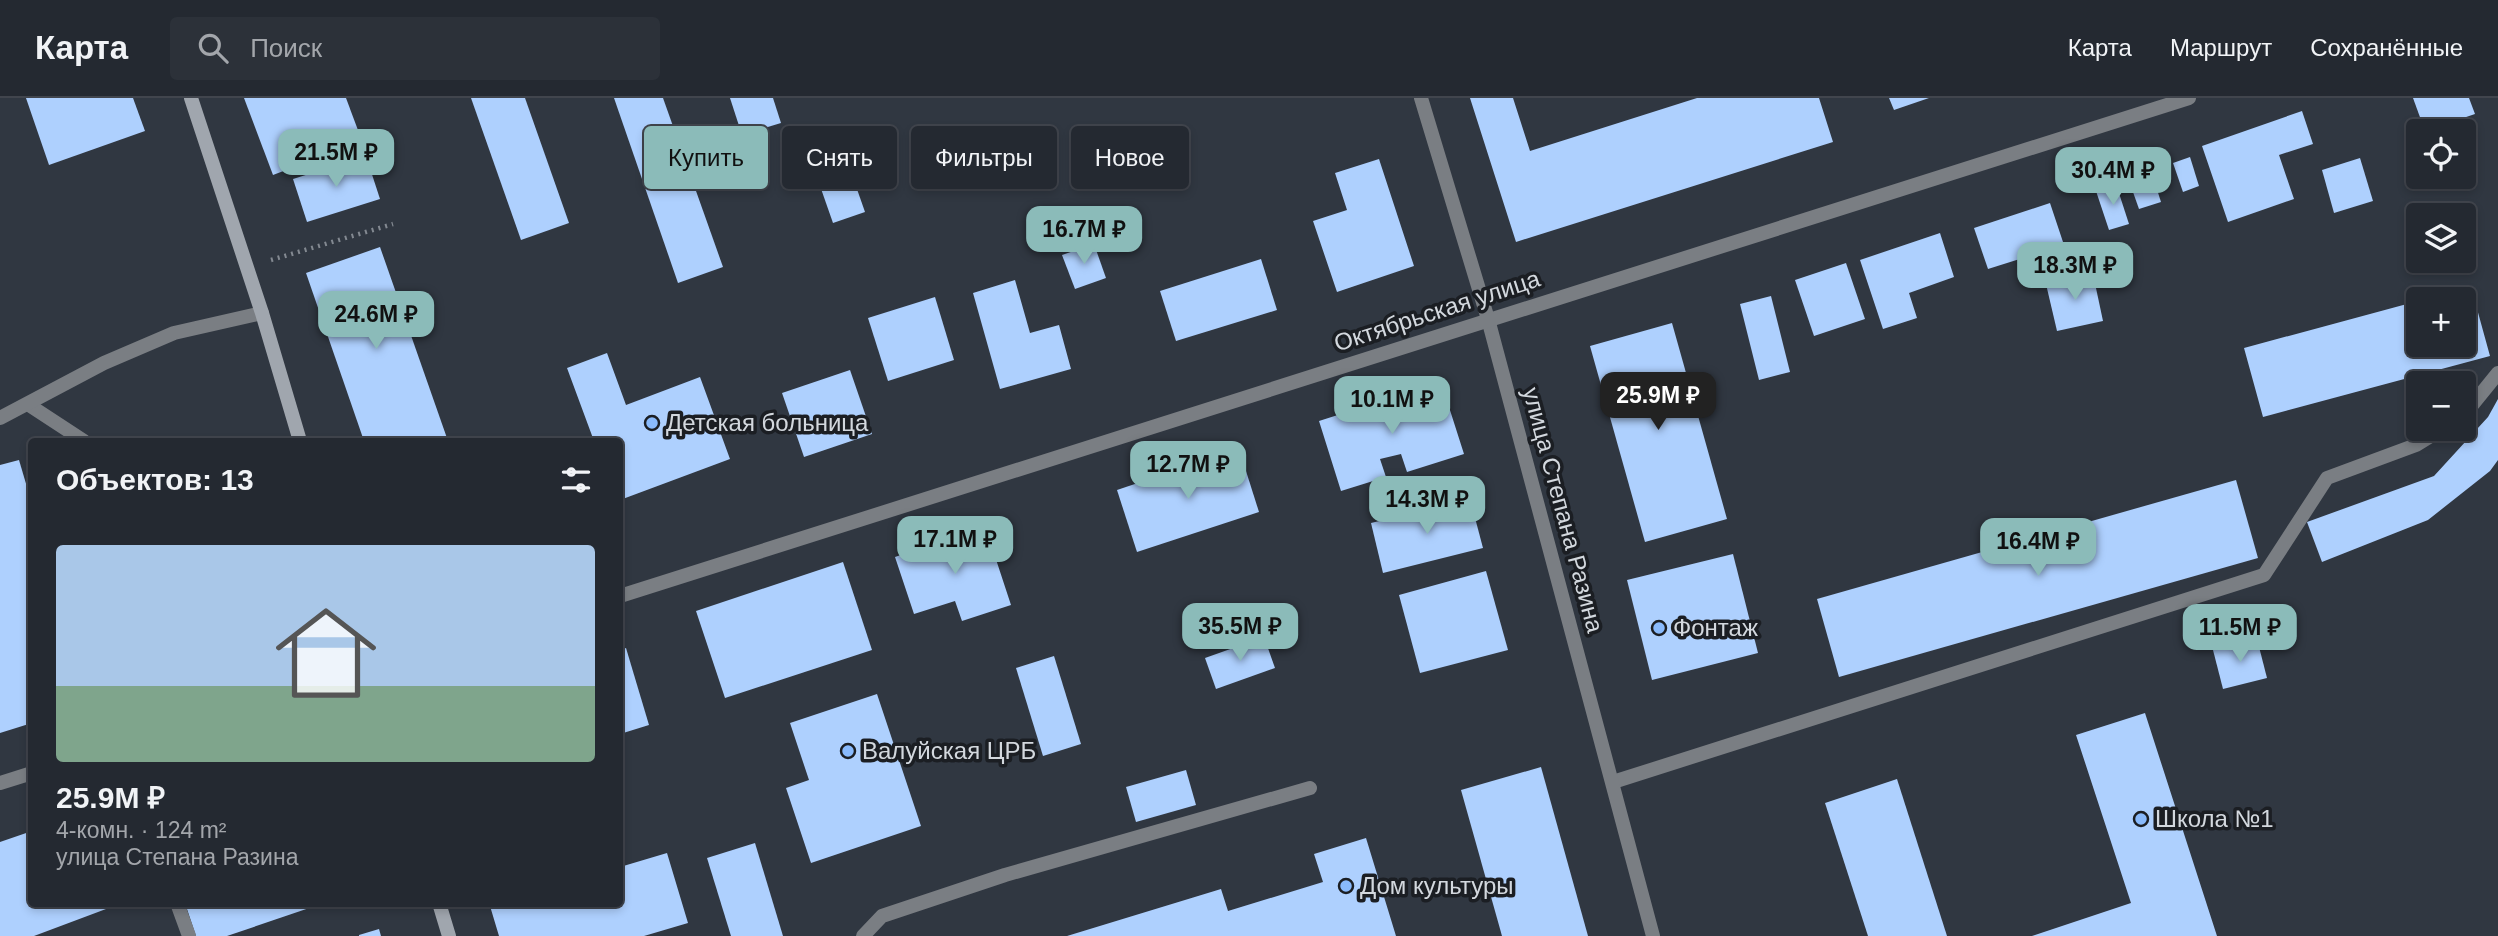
<!DOCTYPE html>
<html lang="ru">
<head>
<meta charset="utf-8">
<style>
  :root { --surface:#242931; --page:#2c3139; --text:#f1f3f6; --muted:#a3a6ab; --line:#41454d; --accent:#8bbbb9 }
  body { margin:0; font-family:Helvetica,sans-serif; background:var(--page); color:var(--text); height:100vh; display:flex; flex-direction:column; font-size:26px; white-space:nowrap }
  * { box-sizing:border-box; margin:0 }
  p { font-size:23px; color:var(--muted) }
  .icon { flex:none; width:38px; height:38px; fill:none; stroke:currentColor; stroke-width:2; stroke-linecap:round; stroke-linejoin:round }
  .map { position:relative; flex:1; overflow:hidden }
  .details { position:absolute; left:28px; top:340px; width:595px; height:469px; display:flex; flex-direction:column; background:var(--surface); border-radius:7px; box-shadow:0 4px 10px #0003,0 0 0 2px var(--line) }
  .details>* { flex:none }
  .banner { position:absolute; left:644px; top:28px; width:665px; height:63px; display:flex; gap:14px }
  .fabs { position:absolute; left:2406px; top:21px; display:grid; gap:14px }
  .fabs a { display:grid; place-items:center; width:70px; height:70px; border-radius:7px; background:var(--surface); box-shadow:0 4px 10px #0003,0 0 0 2px var(--line); font-size:35px }
  .price { position:absolute; translate:-50% -60px; padding:0 16px; border-radius:14px; background:var(--accent); color:#111; font-size:23px; line-height:46px; filter:drop-shadow(0 2px 4px #0008) }
  .price::after { content:''; position:absolute; left:50%; top:42px; width:21px; height:16px; margin-left:-10px; background:inherit; clip-path:polygon(0 0,100% 0,50% 100%) }
  .price.active { background:#222; color:#fff }
  ul { padding:0; list-style:none }
  li { display:grid; align-content:center; gap:14px; height:371px; padding:0 28px }
  li span { display:grid; place-items:center; height:217px; border-radius:7px; color:#555 }
  li>.icon { margin-inline-start:auto }
  span .icon { width:126px; height:126px; fill:#fffc; stroke-width:1 }
  li b { font-size:30px }
  h2 { display:flex; justify-content:space-between; align-items:center; height:84px; padding:0 28px; font-size:30px }
  .pill { padding:0 24px; border-radius:7px; background:var(--surface); box-shadow:0 4px 10px #0003,0 0 0 2px var(--line); font-size:24px; line-height:63px }
  .pill.active { background:var(--accent); color:#111 }
  header { display:flex; align-items:center; gap:42px; box-sizing:border-box; height:98px; padding:0 35px; background:var(--surface); border-bottom:2px solid var(--line) }
  header strong { font-size:33px }
  nav { display:flex; gap:38px; margin-inline-start:auto; font-size:24px }
  .search { width:490px; height:63px; background:var(--page); display:flex; align-items:center; gap:18px; box-sizing:border-box; padding:0 24px; border-radius:7px; color:var(--muted); font-size:26px }
  .map>svg:first-child { display:block }
  .building { fill:#aed0fe }
  .lines { fill:none; stroke-linecap:round; stroke-linejoin:round }
  .path { stroke:#838991; stroke-width:4.5; stroke-dasharray:2 5; stroke-linecap:butt }
  .lane { stroke:#7a7e83; stroke-width:14 }
  .street { stroke:#7a7e83; stroke-width:14 }
  .secondary { stroke:#a0a6ae; stroke-width:14 }
  .poi-dot { fill:#89bafc; stroke:#1b1e23; stroke-width:2.5 }
  .labels { text-anchor:middle; stroke-width:7; stroke-linejoin:round; paint-order:stroke }
  .street-label { font-size:24px; fill:#d3d8de; stroke:#1b1e23 }
  .poi-label { font-size:24px; fill:#d3d8de; stroke:#1b1e23; text-anchor:start }
</style>
</head>
<body>
<header>
<strong>Карта</strong>
<div class="search"><svg class="icon" aria-label="search" viewBox="0 0 24 24"><circle cx="10" cy="10" r="6"/><path d="M15 15l6 6"/></svg>Поиск</div>
<nav><a>Карта</a><a>Маршрут</a><a>Сохранённые</a></nav>
</header>
<div class="map">
<svg width="2498" height="838" viewBox="0 0 2498 838">
  <rect width="100%" height="100%" fill="#303741"/>
  <g class="building">
    <path d="M26 0H133L145 33 49 67Z"/>
    <path d="M244 0H346L362 43 273 77Z"/>
    <path d="M471 0H525L569 125 521 142Z"/>
    <path d="M614 0H663L723 169 678 185Z"/>
    <path d="M730 0H773L781 25 742 37Z"/>
    <path d="M1470 0H1513L1530 53 1697 0H1819L1833 44 1516 144Z"/>
    <path d="M1889 0H1929L1894 12Z"/>
    <path d="M2413 0H2469L2475 16 2425 33Z"/>
    <path d="M2302 13 2313 46 2279 57 2294 101 2228 124 2202 48Z"/>
    <path d="M366 58 380 101 307 124 293 81Z"/>
    <path d="M2190 59 2199 88 2183 94 2173 65Z"/>
    <path d="M2360 60 2373 103 2334 115 2322 72Z"/>
    <path d="M1379 61 1414 168 1337 194 1313 123 1347 112 1335 75Z"/>
    <path d="M2151 73 2161 104 2139 111 2128 80Z"/>
    <path d="M851 74 865 114 833 125 819 85Z"/>
    <path d="M2116 86 2129 126 2109 132 2096 93Z"/>
    <path d="M2050 105 2064 147 1988 171 1974 130Z"/>
    <path d="M1940 135 1954 179 1909 195 1917 220 1883 231 1860 162Z"/>
    <path d="M1094 146 1106 180 1075 191 1062 157Z"/>
    <path d="M380 149 448 343H364L306 175Z"/>
    <path d="M1261 161 1277 212 1176 243 1160 193Z"/>
    <path d="M1846 165 1865 221 1814 238 1795 182Z"/>
    <path d="M2093 176 2103 223 2057 233 2046 186Z"/>
    <path d="M1015 182 1030 235 1059 227 1071 271 1000 291 973 195Z"/>
    <path d="M2471 189 2490 258 2263 319 2244 250 2418 203V247H2464V201L2429 200Z"/>
    <path d="M1771 198 1790 274 1759 282 1740 206Z"/>
    <path d="M935 199 954 262 888 283 868 220Z"/>
    <path d="M1672 225 1727 421 1645 444 1590 248Z"/>
    <path d="M607 255 626 307 700 279 730 361 620 402V343H594L567 270Z"/>
    <path d="M850 272 872 336 804 359 782 295Z"/>
    <path d="M1441 284 1464 356 1407 374 1401 356 1380 361 1386 379 1341 393 1319 323Z"/>
    <path d="M2498 301V362L2490 373 2428 422 2322 464 2307 424 2434 378 2488 319Z"/>
    <path d="M1239 351 1259 414 1137 454 1117 392Z"/>
    <path d="M19 362 32 406V625L0 635V367Z"/>
    <path d="M2236 382 2258 460 1839 579 1817 501Z"/>
    <path d="M1470 401 1483 450 1383 475 1371 425Z"/>
    <path d="M985 428 1011 507 962 523 955 503 914 516 895 459Z"/>
    <path d="M1733 456 1758 555 1652 582 1627 482Z"/>
    <path d="M843 464 872 552 725 600 696 513Z"/>
    <path d="M1486 473 1508 552 1420 575 1399 497Z"/>
    <path d="M1264 539 1275 570 1216 591 1205 560Z"/>
    <path d="M2257 541 2267 580 2223 591 2213 552Z"/>
    <path d="M626 550 649 627 620 636V552Z"/>
    <path d="M1054 558 1081 646 1043 658 1016 570Z"/>
    <path d="M877 596 921 728 811 765 786 690 809 682 790 625Z"/>
    <path d="M2145 615 2217 838H2032L2131 805 2076 637Z"/>
    <path d="M1541 669 1588 838H1502L1461 692Z"/>
    <path d="M1186 672 1196 707 1136 724 1126 689Z"/>
    <path d="M1897 681 1947 838H1868L1825 705Z"/>
    <path d="M32 733V805H122L34 838H0V744Z"/>
    <path d="M1366 740 1396 838H1067L1221 791 1228 813 1323 784 1314 756Z"/>
    <path d="M755 745 783 838H731L707 760Z"/>
    <path d="M667 755 688 825 644 838H499L490 808 499 805H620V769Z"/>
    <path d="M185 805H324L227 838H196Z"/>
    <path d="M379 831 381 838H359V837Z"/>
  </g>
  <g class="lines">
    <path class="path" d="M271 162 393 126"/>
    <g class="lane">
      <path d="M29 307 84 343"/>
      <path d="M2464 317 2498 275"/>
      <path d="M0 320 104 265 174 235 262 215"/>
      <path d="M1613 684 2264 477 2327 380 2416 347 2442 331"/>
      <path d="M177 805 189 838"/>
      <path d="M863 838 882 818 1005 777 1310 690"/>
    </g>
    <g class="street">
      <path d="M1421 0 1488 221 1653 838"/>
      <path d="M620 498 2189 0"/>
      <path d="M0 685 32 675"/>
    </g>
    <g class="secondary">
      <path d="M191 0 262 215 300 343"/>
      <path d="M439 805 449 838"/>
    </g>
  </g>
  <g class="poi-dot">
    <circle cx="652" cy="325" r="7"/>
    <circle cx="1659" cy="530" r="7"/>
    <circle cx="848" cy="653" r="7"/>
    <circle cx="2141" cy="721" r="7"/>
    <circle cx="1346" cy="788" r="7"/>
  </g>
  <g class="labels">
    <g class="street-label">
      <text transform="translate(1437 213) rotate(-18)" y="8">Октябрьская улица</text>
      <text transform="translate(1563 412) rotate(75)" y="8">улица Степана Разина</text>
    </g>
    <g class="poi-label">
      <text x="666" y="333">Детская больница</text>
      <text x="1673" y="538">Фонтаж</text>
      <text x="862" y="661">Валуйская ЦРБ</text>
      <text x="2155" y="729">Школа №1</text>
      <text x="1360" y="796">Дом культуры</text>
    </g>
  </g>
</svg>
<div class="fabs">
<a><svg class="icon" aria-label="locate" viewBox="0 0 24 24"><circle cx="12" cy="12" r="6"/><path d="M12 2v4M12 18v4M2 12h4M18 12h4"/></svg></a>
<a><svg class="icon" aria-label="layers" viewBox="0 0 24 24"><path d="M12 4l9 5-9 5-9-5zM3 14l9 5 9-5"/></svg></a>
<a>+</a>
<a>−</a>
</div>
<b class="price" style="left:336px;top:91px">21.5M ₽</b>
<b class="price" style="left:2113px;top:109px">30.4M ₽</b>
<b class="price" style="left:1084px;top:168px">16.7M ₽</b>
<b class="price" style="left:2075px;top:204px">18.3M ₽</b>
<b class="price" style="left:376px;top:253px">24.6M ₽</b>
<b class="price active" style="left:1658px;top:334px">25.9M ₽</b>
<b class="price" style="left:1392px;top:338px">10.1M ₽</b>
<b class="price" style="left:1188px;top:403px">12.7M ₽</b>
<b class="price" style="left:1427px;top:438px">14.3M ₽</b>
<b class="price" style="left:955px;top:478px">17.1M ₽</b>
<b class="price" style="left:2038px;top:480px">16.4M ₽</b>
<b class="price" style="left:1240px;top:565px">35.5M ₽</b>
<b class="price" style="left:2240px;top:566px">11.5M ₽</b>
<div class="banner">
<a class="pill active">Купить</a>
<a class="pill">Снять</a>
<a class="pill">Фильтры</a>
<a class="pill">Новое</a>
</div>
<section class="details">
<h2>Объектов: 13<svg class="icon" aria-label="filters" viewBox="0 0 24 24"><path d="M4 7h16M4 17h16"/><circle cx="9" cy="7" r="2"/><circle cx="15" cy="17" r="2"/></svg></h2>
<ul>
<li><span style="background:linear-gradient(#a9c7e8 65%,#7fa58c 0)"><svg class="icon" aria-label="home" viewBox="0 0 24 24"><path d="M3 11l9-7 9 7M6 9v11h12V9"/></svg></span><div><b>25.9M ₽</b><p>4-комн. · 124 m²</p><p>улица Степана Разина</p></div></li>
</ul>
</section>
</div>
</body>
</html>
